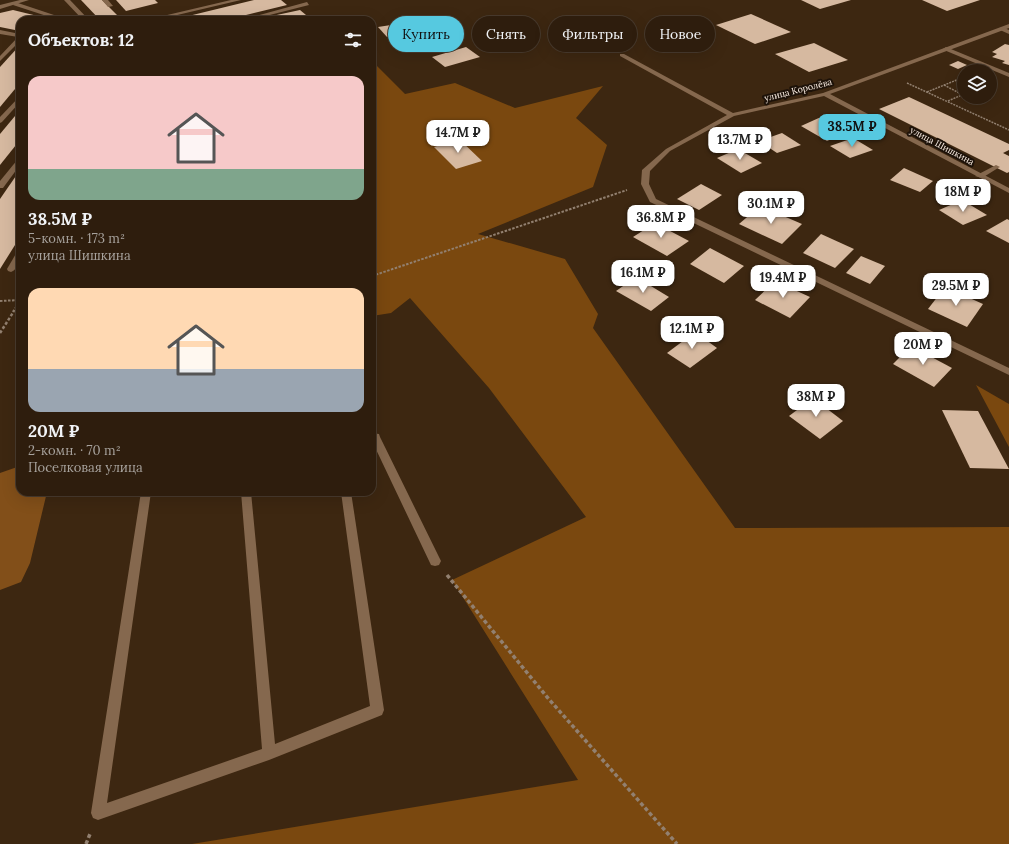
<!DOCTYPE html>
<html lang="ru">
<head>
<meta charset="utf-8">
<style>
  :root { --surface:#2e1d0d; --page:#3a2a1b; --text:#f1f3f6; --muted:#a7a29d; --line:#493b2e; --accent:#56c9e0 }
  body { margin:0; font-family:Lora,serif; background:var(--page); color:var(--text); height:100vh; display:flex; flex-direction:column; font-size:15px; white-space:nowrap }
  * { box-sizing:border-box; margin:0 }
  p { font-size:13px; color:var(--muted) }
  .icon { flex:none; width:22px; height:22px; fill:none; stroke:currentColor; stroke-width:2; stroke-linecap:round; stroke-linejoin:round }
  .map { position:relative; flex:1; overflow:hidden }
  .side { position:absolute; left:16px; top:16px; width:360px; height:480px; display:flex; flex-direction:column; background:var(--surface); border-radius:12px; box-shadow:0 4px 16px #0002,0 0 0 1px var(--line) }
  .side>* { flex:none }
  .banner { position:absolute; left:388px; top:16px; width:380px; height:36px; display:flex; gap:8px }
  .tools { position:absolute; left:957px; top:64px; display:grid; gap:8px }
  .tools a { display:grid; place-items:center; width:40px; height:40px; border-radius:50%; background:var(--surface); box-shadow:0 4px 16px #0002,0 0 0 1px var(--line); font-size:20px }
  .price { position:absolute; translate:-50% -34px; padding:0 9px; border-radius:8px; background:#fff; color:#222; font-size:13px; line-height:26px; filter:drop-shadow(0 1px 2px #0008) }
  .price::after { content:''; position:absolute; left:50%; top:24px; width:12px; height:9px; margin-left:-6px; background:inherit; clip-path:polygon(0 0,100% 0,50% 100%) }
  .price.current { background:var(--accent); color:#111 }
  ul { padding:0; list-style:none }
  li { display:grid; align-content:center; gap:8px; height:212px; padding:0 12px }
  li span { display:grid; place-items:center; height:124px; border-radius:12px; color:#555 }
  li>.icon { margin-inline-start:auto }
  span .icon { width:72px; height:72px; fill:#fffc; stroke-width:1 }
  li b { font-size:17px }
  h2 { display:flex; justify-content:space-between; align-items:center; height:48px; padding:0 12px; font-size:17px }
  .chip { padding:0 14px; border-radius:18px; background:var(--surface); box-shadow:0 4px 16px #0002,0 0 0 1px var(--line); font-size:14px; line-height:36px }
  .chip.current { background:var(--accent); color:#111 }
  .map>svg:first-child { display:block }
  .forest { fill:#7a480f }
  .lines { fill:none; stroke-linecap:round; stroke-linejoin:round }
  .river { fill:#824f19; fill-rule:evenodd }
  .building { fill:#d6b9a0 }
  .path-far3 { stroke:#928070; stroke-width:1.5; stroke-dasharray:2 1; stroke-linecap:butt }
  .path-far2 { stroke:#928070; stroke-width:2; stroke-dasharray:2.5 1.5; stroke-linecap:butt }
  .path-far1 { stroke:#928070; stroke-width:2.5; stroke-dasharray:3 2; stroke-linecap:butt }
  .path { stroke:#928070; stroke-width:3.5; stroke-dasharray:4 2.5; stroke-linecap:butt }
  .service { fill:#85684e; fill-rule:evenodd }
  .minor { fill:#85684e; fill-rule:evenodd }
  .labels { text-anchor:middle; stroke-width:4; stroke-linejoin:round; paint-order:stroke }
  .far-street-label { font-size:9px; fill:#fdf0e6; stroke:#1d1209 }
</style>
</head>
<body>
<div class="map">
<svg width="1009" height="844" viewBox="0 0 1009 844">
  <rect width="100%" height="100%" fill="#3d2711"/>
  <g class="forest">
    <path d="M372 61 405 94 455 83 515 108 603 86 576 118 607 145 593 187 478 234 565 259 598 314 593 328 735 528 1009 527V844H192L578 780 452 580 586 517 489 388 410 298 391 313 372 316Z"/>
    <path d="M976 385 1009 404V447Z"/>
  </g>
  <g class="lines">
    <path class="river" d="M20 466V492H47L30 563 21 582 0 590V473Z"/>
  </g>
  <g class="building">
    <path d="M81 0H102L119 17 100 20Z"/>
    <path d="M116 0H155L158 3 126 11Z"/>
    <path d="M254 0H281L287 5 226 20H172Z"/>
    <path d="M801 0H851L820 9Z"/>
    <path d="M922 0H980L947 11Z"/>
    <path d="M13 10 50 19V20H20V29L15 30 0 27V13Z"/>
    <path d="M300 10 312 20H258V19Z"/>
    <path d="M751 14 791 32 755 44 716 25Z"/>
    <path d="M391 25 399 35 387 37 378 27Z"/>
    <path d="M814 43 848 60 809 72 775 54Z"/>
    <path d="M1005 44 1009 45V65L1002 63 1005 61 992 57 997 54 992 52Z"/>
    <path d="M20 45V83L0 107V67Z"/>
    <path d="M466 47 480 57 445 67 432 57Z"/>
    <path d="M958 61 967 65 958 69 949 65Z"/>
    <path d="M909 97 1009 144V150L1003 153 1009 156V172L1007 173 879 109Z"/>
    <path d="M20 110V140L0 165V134Z"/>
    <path d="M821 117 848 132 827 141 801 126Z"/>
    <path d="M782 133 801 145 777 153 759 141Z"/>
    <path d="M853 138 873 150 850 158 830 146Z"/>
    <path d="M459 139 482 161 456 169 434 147Z"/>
    <path d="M738 149 762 163 741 173 717 158Z"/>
    <path d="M904 168 933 181 920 192 890 180Z"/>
    <path d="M20 170V237L0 269V199Z"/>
    <path d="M701 184 722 195 699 210 677 199Z"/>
    <path d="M962 200 987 215 963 225 939 210Z"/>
    <path d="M760 206 802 224 782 244 739 224Z"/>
    <path d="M1007 219 1009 220V243L986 231Z"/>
    <path d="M655 223 689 241 667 256 633 237Z"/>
    <path d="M821 234 854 249 835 268 803 253Z"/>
    <path d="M710 248 744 266 724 283 690 264Z"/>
    <path d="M861 256 885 266 870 284 846 273Z"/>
    <path d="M636 277 669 297 651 311 616 291Z"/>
    <path d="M775 281 810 297 790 318 755 300Z"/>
    <path d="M945 287 983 304 967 327 928 309Z"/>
    <path d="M695 332 717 348 690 368 667 353Z"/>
    <path d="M911 346 952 368 934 387 893 364Z"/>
    <path d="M813 398 843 421 820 439 789 416Z"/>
    <path d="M942 410 978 411 1009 469 970 468Z"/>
  </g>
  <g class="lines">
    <g class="path-far3">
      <path d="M907 83 1009 130"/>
      <path d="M944 85 963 95"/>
      <path d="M927 92 964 77"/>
      <path d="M948 101 964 94"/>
    </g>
    <g class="path-far2">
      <path d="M372 276 627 190"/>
      <path d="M16 284 20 297"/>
      <path d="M0 301 20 300"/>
      <path d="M13 312 20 301"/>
    </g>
    <path class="path-far1" d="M0 333 14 311"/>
    <g class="path">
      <path d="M447 575 547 697 677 844"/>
      <path d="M86 844 90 834"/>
    </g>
    <g class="service">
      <path d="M64 0H70L89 20H83Z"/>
      <path d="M102 0H108L113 6 108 7Z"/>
      <path d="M231 0H241L156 20H146Z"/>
      <path d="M15 2 66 19 67 20H59L13 5Z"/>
      <path d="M307 2 309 5 250 20H241Z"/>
      <path d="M1002 27 1009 30V34L1000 30 999 29Z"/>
      <path d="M0 30 20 34V41L0 61V56L18 37 0 34Z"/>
      <path d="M946 47 1009 73V77L944 50 943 49Z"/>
      <path d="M20 96V102L2 122 0 123V117Z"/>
      <path d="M20 158V165L3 188H0V181L18 159Z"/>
      <path d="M996 165 1000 167 998 168 982 178 975 176Z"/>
      <path d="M20 251C20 259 19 269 11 272L8 271 7 269 17 252Z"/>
      <path d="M372 433 379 434 380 437 439 557 441 561 439 565 435 566 431 565 372 441Z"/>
      <path d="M141 492H151L107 803 262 749 241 492H251L275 744 370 706 341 492H351L384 710 382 715 269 760 98 820 93 818 91 813Z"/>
    </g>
    <g class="minor">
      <path d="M20 0H29L0 9V5Z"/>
      <path d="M1009 24V28L830 94 1009 188V193L824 96 734 116 670 151 650 171 649 184 656 199 1009 368V375L650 202 641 184 642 170 666 149 727 115 620 56V54H624L733 113 823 93Z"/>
    </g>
  </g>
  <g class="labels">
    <g class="far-street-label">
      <text transform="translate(798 90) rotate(-14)" y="3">улица Королёва</text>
      <text transform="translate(942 146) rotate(28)" y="3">улица Шишкина</text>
    </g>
  </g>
</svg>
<div class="tools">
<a><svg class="icon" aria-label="layers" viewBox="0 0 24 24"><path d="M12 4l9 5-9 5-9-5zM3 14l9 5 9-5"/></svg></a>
</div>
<b class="price current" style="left:852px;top:148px">38.5M ₽</b>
<b class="price" style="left:458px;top:154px">14.7M ₽</b>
<b class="price" style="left:740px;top:161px">13.7M ₽</b>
<b class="price" style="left:963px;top:213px">18M ₽</b>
<b class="price" style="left:771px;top:225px">30.1M ₽</b>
<b class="price" style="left:661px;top:239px">36.8M ₽</b>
<b class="price" style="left:643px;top:294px">16.1M ₽</b>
<b class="price" style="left:783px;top:299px">19.4M ₽</b>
<b class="price" style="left:956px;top:307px">29.5M ₽</b>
<b class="price" style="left:692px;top:350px">12.1M ₽</b>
<b class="price" style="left:923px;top:366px">20M ₽</b>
<b class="price" style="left:816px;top:418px">38M ₽</b>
<div class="banner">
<a class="chip current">Купить</a>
<a class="chip">Снять</a>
<a class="chip">Фильтры</a>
<a class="chip">Новое</a>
</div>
<section class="side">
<h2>Объектов: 12<svg class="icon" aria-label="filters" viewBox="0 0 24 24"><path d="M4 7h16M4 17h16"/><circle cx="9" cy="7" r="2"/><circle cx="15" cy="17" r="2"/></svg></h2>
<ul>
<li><span style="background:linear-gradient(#f6c9c9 75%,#7fa58c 0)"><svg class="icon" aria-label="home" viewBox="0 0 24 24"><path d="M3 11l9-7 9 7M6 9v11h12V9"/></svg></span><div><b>38.5M ₽</b><p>5-комн. · 173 m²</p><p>улица Шишкина</p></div></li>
<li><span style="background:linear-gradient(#ffd9b3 65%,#9aa5b1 0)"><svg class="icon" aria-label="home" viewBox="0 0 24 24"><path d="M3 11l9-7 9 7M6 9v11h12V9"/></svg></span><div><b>20M ₽</b><p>2-комн. · 70 m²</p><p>Поселковая улица</p></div></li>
</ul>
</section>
</div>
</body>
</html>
